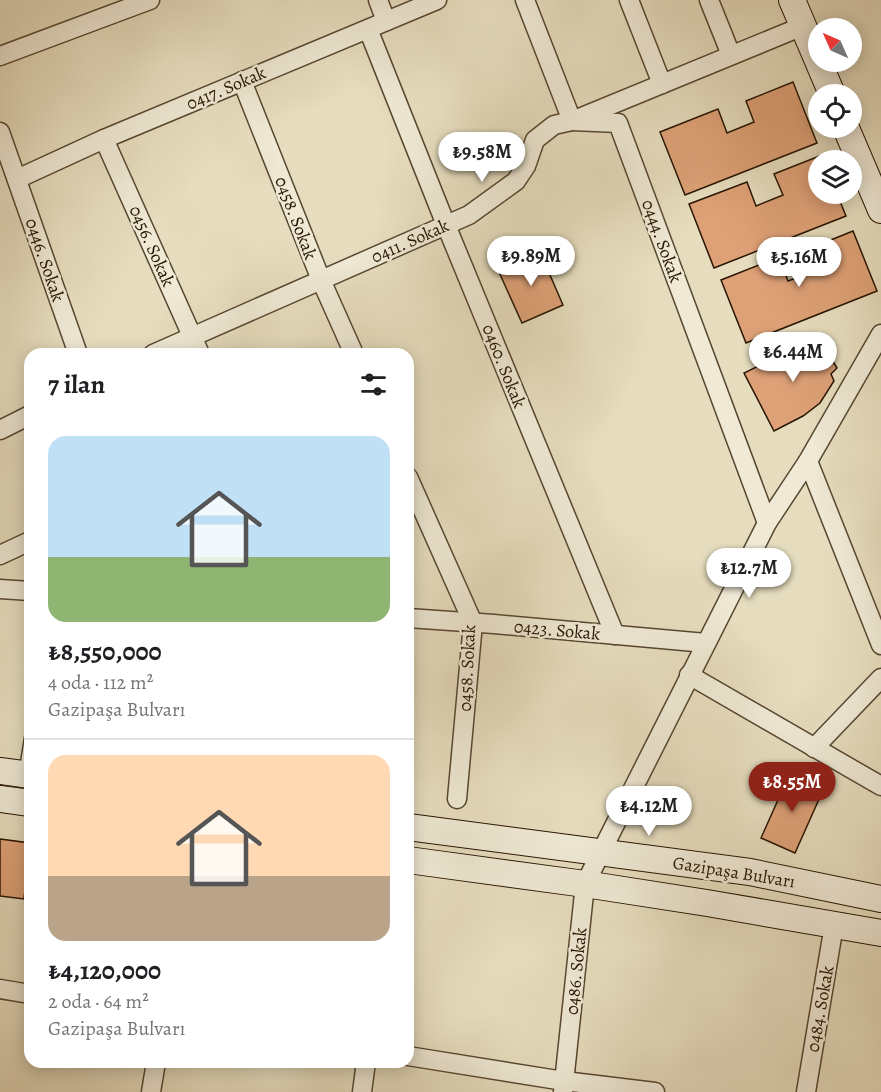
<!DOCTYPE html>
<html lang="tr">
<head>
<meta charset="utf-8">
<style>
  :root { --surface:#fff; --page:#f6f6f6; --text:#202124; --muted:#757577; --line:#e0e0e0; --accent:#8f2418 }
  body { margin:0; font-family:Alegreya,serif; background:var(--page); color:var(--text); height:100vh; display:flex; flex-direction:column; font-size:22px; white-space:nowrap }
  * { box-sizing:border-box; margin:0 }
  p { font-size:20px; color:var(--muted) }
  .icon { flex:none; width:33px; height:33px; fill:none; stroke:currentColor; stroke-width:2; stroke-linecap:round; stroke-linejoin:round }
  .map { position:relative; flex:1; overflow:hidden }
  .panel { position:absolute; left:24px; top:348px; width:390px; height:720px; display:flex; flex-direction:column; background:var(--surface); border-radius:18px; box-shadow:0 3px 15px #0003 }
  .panel>* { flex:none }
  .needle { width:39px; rotate:315deg }
  .buttons { position:absolute; left:808px; top:18px; display:grid; gap:12px }
  .buttons a { display:grid; place-items:center; width:54px; height:54px; border-radius:50%; background:var(--surface); box-shadow:0 3px 15px #0003; font-size:30px }
  .price { position:absolute; translate:-50% -51px; padding:0 14px; border-radius:21px; background:#fff; color:#222; font-size:20px; line-height:39px; filter:drop-shadow(0 2px 3px #0008) }
  .price::after { content:''; position:absolute; left:50%; top:36px; width:18px; height:14px; margin-left:-9px; background:inherit; clip-path:polygon(0 0,100% 0,50% 100%) }
  .price.selected { background:var(--accent); color:#fff }
  ul { padding:0; list-style:none }
  li { display:grid; align-content:center; gap:12px; height:318px; padding:0 24px }
  li+li { border-top:2px solid var(--line) }
  li span { display:grid; place-items:center; height:186px; border-radius:18px; color:#555 }
  li>.icon { margin-inline-start:auto }
  span .icon { width:108px; height:108px; fill:#fffc; stroke-width:1 }
  li b { font-size:26px }
  h2 { display:flex; justify-content:space-between; align-items:center; height:72px; padding:0 24px; font-size:26px }
  .map>svg:first-child { display:block }
  .building { fill:#dea177; stroke:#271501; stroke-width:1.5 }
  .lines { fill:none; stroke-linecap:round; stroke-linejoin:round }
  .lane-casing { stroke:#574730; stroke-width:12 }
  .street-casing { stroke:#574730; stroke-width:21 }
  .secondary-casing { stroke:#271501; stroke-width:28 }
  .lane { stroke:#efe9d5; stroke-width:9 }
  .street { stroke:#efe9d5; stroke-width:18 }
  .secondary { stroke:#efe9d5; stroke-width:26 }
  .labels { text-anchor:middle; stroke-width:5; stroke-linejoin:round; paint-order:stroke }
  .street-label { font-size:18px; fill:#271501; stroke:#efe9d5 }
</style>
</head>
<body>
<div class="map">
<svg width="881" height="1092" viewBox="0 0 881 1092">
  <rect width="100%" height="100%" fill="#e6ddbe"/>
  <filter id="stains"><feTurbulence type="fractalNoise" baseFrequency=".00333" numOctaves="4"/><feColorMatrix values="0 0 0 0 .2 0 0 0 0 .09 0 0 0 0 .02 0 0 0 .5 -.17"/></filter>
  <radialGradient id="worn" r=".72"><stop offset=".6" stop-color="#630" stop-opacity="0"/><stop offset="1" stop-color="#630" stop-opacity=".3"/></radialGradient>
  <g class="building">
    <path d="M793 82 817 143 685 195 660 132 718 109 727 133 754 122 746 101Z"/>
    <path d="M822 155 824 160H819V194H837L846 216 714 268 689 204 747 182 756 206 783 195 774 174Z"/>
    <path d="M853 231 877 291 746 343 721 280 779 257 788 281 814 271 806 250Z"/>
    <path d="M540 252 563 305 522 323 498 270Z"/>
    <path d="M818 337 837 368 831 374 834 381 820 403 803 416 774 431 744 373Z"/>
    <path d="M790 773 824 788 795 853 761 838Z"/>
    <path d="M0 839 30 843 24 899 0 896Z"/>
  </g>
  <g class="lines">
    <g class="lane-casing">
      <path id="lane" d="M24 772 30 735"/>
    </g>
    <g class="street-casing">
      <g id="street">
        <path d="M378 0 386 21"/>
        <path d="M525 0 572 121 618 123 767 523"/>
        <path d="M629 0 662 84"/>
        <path d="M709 0 731 55"/>
        <path d="M368 29 446 225 615 635"/>
        <path d="M0 56 150 0"/>
        <path d="M242 81 321 280 354 354"/>
        <path d="M0 132 78 354"/>
        <path d="M104 139 200 354"/>
        <path d="M17 179 104 139 437 0"/>
        <path d="M153 354 469 215 516 181 526 166 535 140 554 125 572 121 803 26"/>
        <path d="M0 430 30 415"/>
        <path d="M808 461 881 645"/>
        <path d="M408 477 473 623 457 799"/>
        <path d="M0 555 30 541"/>
        <path d="M0 589 30 591"/>
        <path d="M408 618 494 624 706 643"/>
        <path d="M689 675 881 786"/>
        <path d="M814 748 881 678"/>
        <path d="M0 989 30 994"/>
        <path d="M408 1056 564 1081 655 1092"/>
        <path d="M151 1092 156 1062"/>
        <path d="M362 1092 366 1062"/>
        <path d="M563 1092 585 884 767 523 808 461 881 334"/>
        <path d="M806 1092 834 925"/>
      </g>
    </g>
    <g class="secondary-casing">
      <g id="secondary">
        <path d="M792 0 832 94"/>
        <path d="M846 128 881 210"/>
        <path d="M0 771 30 775"/>
        <path d="M0 799 30 803"/>
        <path d="M408 827 750 872 881 899"/>
        <path d="M408 860 585 884 707 903 881 933"/>
      </g>
    </g>
    <use href="#lane" class="lane"/>
    <use href="#street" class="street"/>
    <use href="#secondary" class="secondary"/>
  </g>
  <g class="labels">
    <g class="street-label">
      <text transform="translate(226 88) rotate(-23)" y="6">0417. Sokak</text>
      <text transform="translate(296 218) rotate(69)" y="6">0458. Sokak</text>
      <text transform="translate(410 241) rotate(-24)" y="6">0411. Sokak</text>
      <text transform="translate(662 241) rotate(70)" y="6">0444. Sokak</text>
      <text transform="translate(152 246) rotate(66)" y="6">0456. Sokak</text>
      <text transform="translate(45 260) rotate(71)" y="6">0446. Sokak</text>
      <text transform="translate(504 366) rotate(68)" y="6">0460. Sokak</text>
      <text transform="translate(557 630) rotate(5)" y="6">0423. Sokak</text>
      <text transform="translate(467 668) rotate(-87)" y="6">0458. Sokak</text>
      <text transform="translate(734 872) rotate(9)" y="6">Gazipaşa Bulvarı</text>
      <text transform="translate(576 971) rotate(-84)" y="6">0486. Sokak</text>
      <text transform="translate(820 1009) rotate(-80)" y="6">0484. Sokak</text>
    </g>
  </g>
  <rect width="100%" height="100%" filter="url(#stains)"/>
  <rect width="100%" height="100%" fill="url(#worn)"/>
</svg>
<div class="buttons">
<a><svg class="needle" viewBox="-14 -14 28 28"><path d="M0-13l5 13h-10z" fill="#e53935"/><path d="M0 13l5-13h-10z" fill="#757577"/></svg></a>
<a><svg class="icon" aria-label="locate" viewBox="0 0 24 24"><circle cx="12" cy="12" r="6"/><path d="M12 2v4M12 18v4M2 12h4M18 12h4"/></svg></a>
<a><svg class="icon" aria-label="layers" viewBox="0 0 24 24"><path d="M12 4l9 5-9 5-9-5zM3 14l9 5 9-5"/></svg></a>
</div>
<b class="price" style="left:482px;top:183px">₺9.58M</b>
<b class="price" style="left:531px;top:287px">₺9.89M</b>
<b class="price" style="left:799px;top:288px">₺5.16M</b>
<b class="price" style="left:793px;top:383px">₺6.44M</b>
<b class="price" style="left:749px;top:599px">₺12.7M</b>
<b class="price selected" style="left:792px;top:813px">₺8.55M</b>
<b class="price" style="left:649px;top:837px">₺4.12M</b>
<section class="panel">
<h2>7 ilan<svg class="icon" aria-label="filters" viewBox="0 0 24 24"><path d="M4 7h16M4 17h16"/><circle cx="9" cy="7" r="2"/><circle cx="15" cy="17" r="2"/></svg></h2>
<ul>
<li><span style="background:linear-gradient(#bfe0f5 65%,#8fb573 0)"><svg class="icon" aria-label="home" viewBox="0 0 24 24"><path d="M3 11l9-7 9 7M6 9v11h12V9"/></svg></span><div><b>₺8,550,000</b><p>4 oda · 112 m²</p><p>Gazipaşa Bulvarı</p></div></li>
<li><span style="background:linear-gradient(#ffd9b3 65%,#b9a48a 0)"><svg class="icon" aria-label="home" viewBox="0 0 24 24"><path d="M3 11l9-7 9 7M6 9v11h12V9"/></svg></span><div><b>₺4,120,000</b><p>2 oda · 64 m²</p><p>Gazipaşa Bulvarı</p></div></li>
</ul>
</section>
</div>
</body>
</html>
